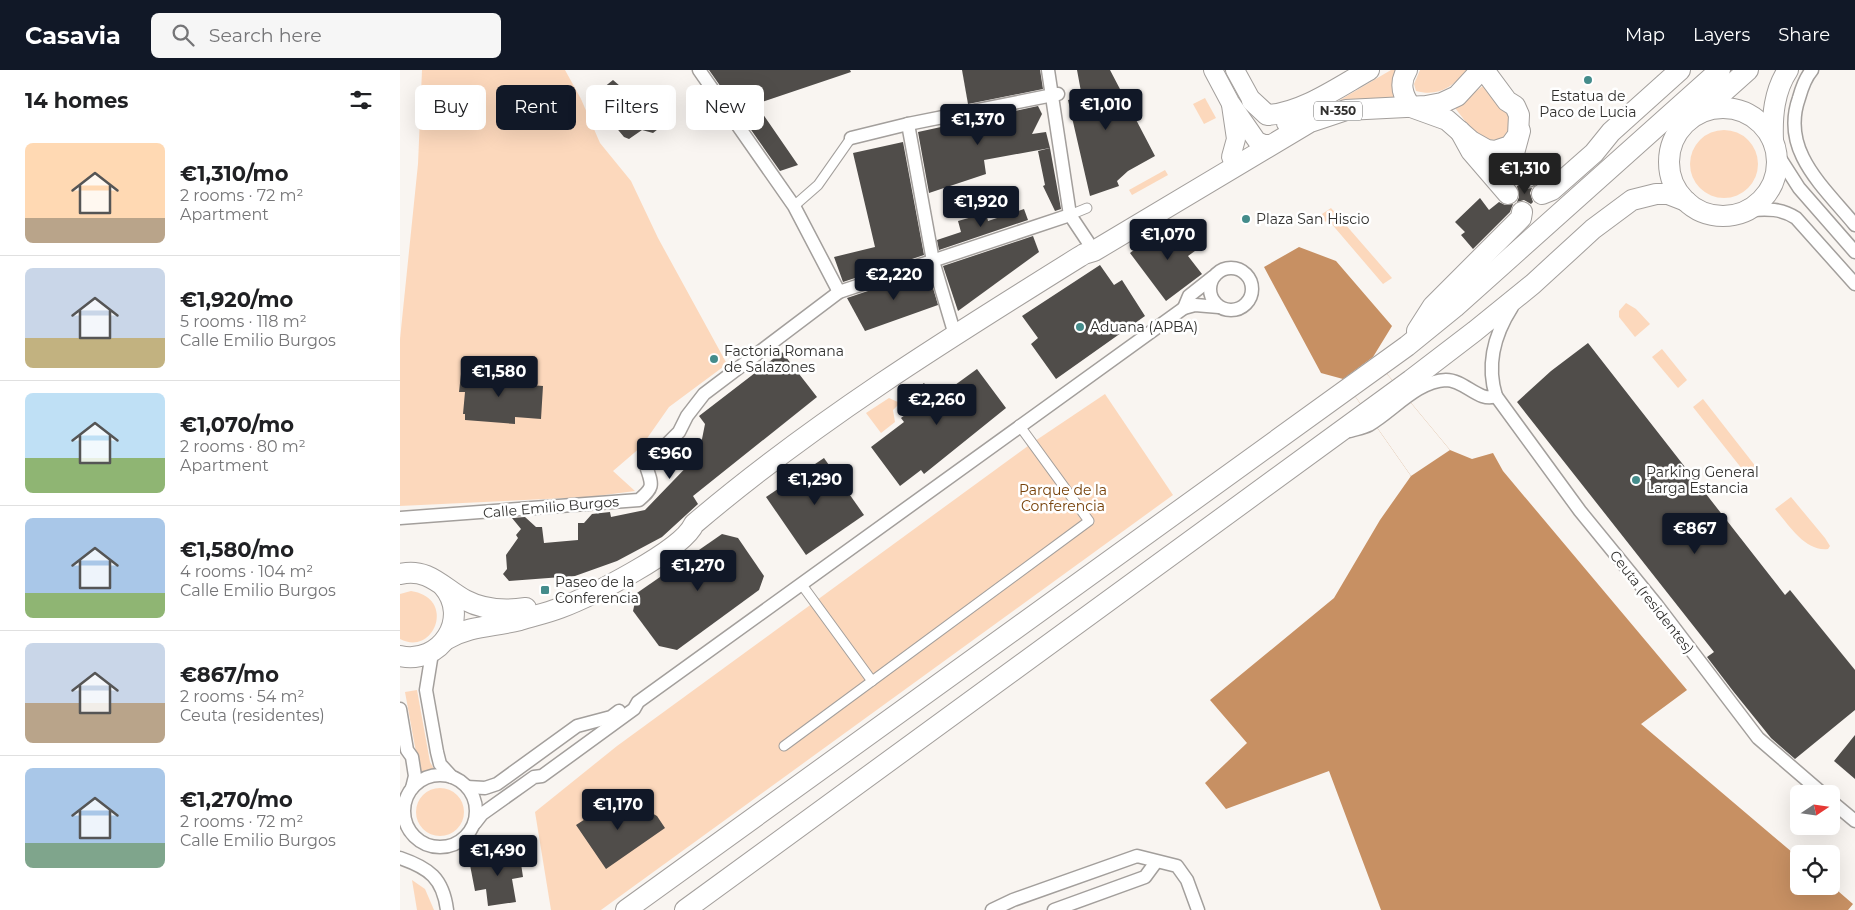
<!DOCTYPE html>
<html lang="en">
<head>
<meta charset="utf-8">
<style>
  :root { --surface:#fff; --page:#f6f6f6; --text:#202124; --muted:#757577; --line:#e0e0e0; --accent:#111827 }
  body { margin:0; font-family:Montserrat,sans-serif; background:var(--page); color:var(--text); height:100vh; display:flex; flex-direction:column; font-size:19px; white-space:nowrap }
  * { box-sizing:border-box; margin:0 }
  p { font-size:16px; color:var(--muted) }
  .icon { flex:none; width:28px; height:28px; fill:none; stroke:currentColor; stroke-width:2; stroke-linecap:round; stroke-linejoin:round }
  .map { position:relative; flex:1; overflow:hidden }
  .sheet { display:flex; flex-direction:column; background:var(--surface); width:400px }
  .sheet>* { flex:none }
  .banner { position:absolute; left:15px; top:15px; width:475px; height:45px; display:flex; gap:10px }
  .needle { width:32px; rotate:77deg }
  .tools { position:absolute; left:1390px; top:715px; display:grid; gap:10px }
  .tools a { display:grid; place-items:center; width:50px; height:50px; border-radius:8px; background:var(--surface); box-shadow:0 5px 20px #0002; font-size:25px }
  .price { position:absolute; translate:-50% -42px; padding:0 11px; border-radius:5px; background:var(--accent); color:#fff; font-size:16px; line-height:32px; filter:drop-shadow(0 1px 2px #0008) }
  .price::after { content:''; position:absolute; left:50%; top:30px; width:15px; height:11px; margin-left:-8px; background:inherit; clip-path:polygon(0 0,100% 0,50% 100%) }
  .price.active { background:#222; color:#fff }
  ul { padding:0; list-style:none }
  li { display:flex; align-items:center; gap:15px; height:125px; padding:0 25px }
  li+li { border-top:1px solid var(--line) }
  li span { display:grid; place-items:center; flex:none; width:140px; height:100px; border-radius:8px; color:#555 }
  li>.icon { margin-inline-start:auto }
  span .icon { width:60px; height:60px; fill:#fffc; stroke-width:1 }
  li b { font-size:21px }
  h2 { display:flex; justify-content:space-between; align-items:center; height:60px; padding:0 25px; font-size:21px }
  .pill { padding:0 18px; border-radius:8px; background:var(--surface); box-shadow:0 5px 20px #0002; font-size:18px; line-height:45px }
  .pill.active { background:var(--accent); color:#fff }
  header { display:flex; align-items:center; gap:30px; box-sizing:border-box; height:70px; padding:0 25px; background:var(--accent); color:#fff }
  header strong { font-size:24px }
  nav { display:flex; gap:28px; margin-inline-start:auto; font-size:18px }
  .search { width:350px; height:45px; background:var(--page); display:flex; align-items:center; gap:12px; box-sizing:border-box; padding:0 18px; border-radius:8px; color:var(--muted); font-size:19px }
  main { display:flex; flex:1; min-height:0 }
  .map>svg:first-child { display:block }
  .green { fill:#fcd8bc }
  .water { fill:#c79063 }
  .pier { fill:#f9f5f1 }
  .building { fill:#504d4a }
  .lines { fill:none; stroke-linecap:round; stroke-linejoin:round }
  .pedestrian-casing { stroke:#a39f9c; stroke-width:11 }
  .minor-casing { stroke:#a39f9c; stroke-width:15 }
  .secondary-casing { stroke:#a39f9c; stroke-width:20 }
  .primary-casing { stroke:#a39f9c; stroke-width:22 }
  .trunk-casing { stroke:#a39f9c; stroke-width:22 }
  .pedestrian { stroke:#fff; stroke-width:9 }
  .minor { stroke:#fff; stroke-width:12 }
  .secondary { stroke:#fff; stroke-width:18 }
  .primary { stroke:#fff; stroke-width:20 }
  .trunk { stroke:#fff; stroke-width:20 }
  .poi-dot { fill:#448c8b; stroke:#fff; stroke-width:2 }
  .labels { text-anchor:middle; stroke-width:5; stroke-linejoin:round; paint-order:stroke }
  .shield { fill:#fff; stroke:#6f6e6d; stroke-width:1 }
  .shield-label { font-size:12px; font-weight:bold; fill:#31302e }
  .poi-label { font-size:14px; fill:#31302e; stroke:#fff; text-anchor:start }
  .park-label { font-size:14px; fill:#77420a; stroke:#fff }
  .street-label { font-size:14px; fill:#31302e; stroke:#fff }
</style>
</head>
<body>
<header>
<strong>Casavia</strong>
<div class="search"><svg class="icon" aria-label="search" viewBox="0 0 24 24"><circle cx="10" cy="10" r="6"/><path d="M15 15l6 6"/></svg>Search here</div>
<nav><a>Map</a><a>Layers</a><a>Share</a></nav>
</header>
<main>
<section class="sheet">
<h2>14 homes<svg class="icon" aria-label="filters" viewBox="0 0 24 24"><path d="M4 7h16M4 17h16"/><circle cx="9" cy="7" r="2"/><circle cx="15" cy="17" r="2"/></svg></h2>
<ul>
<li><span style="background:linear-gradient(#ffd9b3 75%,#b9a48a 0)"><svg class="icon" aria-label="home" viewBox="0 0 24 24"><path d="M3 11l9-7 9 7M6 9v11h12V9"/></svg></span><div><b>€1,310/mo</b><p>2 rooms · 72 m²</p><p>Apartment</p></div></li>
<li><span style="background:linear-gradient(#c9d6e8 70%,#c2b280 0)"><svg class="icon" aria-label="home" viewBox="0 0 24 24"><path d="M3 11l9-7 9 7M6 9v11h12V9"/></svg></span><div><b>€1,920/mo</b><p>5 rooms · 118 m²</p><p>Calle Emilio Burgos</p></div></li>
<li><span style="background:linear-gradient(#bfe0f5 65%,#8fb573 0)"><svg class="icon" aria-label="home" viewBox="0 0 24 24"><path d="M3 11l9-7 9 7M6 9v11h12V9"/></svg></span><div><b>€1,070/mo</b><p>2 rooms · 80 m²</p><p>Apartment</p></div></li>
<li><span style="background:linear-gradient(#a9c7e8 75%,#8fb573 0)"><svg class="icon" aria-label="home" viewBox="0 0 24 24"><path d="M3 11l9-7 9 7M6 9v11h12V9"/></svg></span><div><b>€1,580/mo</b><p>4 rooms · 104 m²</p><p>Calle Emilio Burgos</p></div></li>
<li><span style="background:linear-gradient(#c9d6e8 60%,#b9a48a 0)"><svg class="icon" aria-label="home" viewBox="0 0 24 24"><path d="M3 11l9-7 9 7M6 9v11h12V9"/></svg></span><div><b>€867/mo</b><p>2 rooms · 54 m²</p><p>Ceuta (residentes)</p></div></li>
<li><span style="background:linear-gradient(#a9c7e8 75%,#7fa58c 0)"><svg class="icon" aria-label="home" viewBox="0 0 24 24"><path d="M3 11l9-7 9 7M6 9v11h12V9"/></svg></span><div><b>€1,270/mo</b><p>2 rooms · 72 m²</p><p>Calle Emilio Burgos</p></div></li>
</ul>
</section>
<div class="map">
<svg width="1455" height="840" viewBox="0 0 1455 840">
  <rect width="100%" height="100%" fill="#f9f5f1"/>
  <g class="green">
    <path d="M22 0H165L181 29 200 73 231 111 258 168 327 294 269 337 241 377 213 401 235 421 189 427 0 436V269L18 94Z"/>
    <path d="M991 0H995L994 28 940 30Z"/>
    <path d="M1020 0H1067V1C1052 17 1038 27 1016 21L1014 14Z"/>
    <path d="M1084 15 1099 28 1113 51 1107 66C1081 79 1070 56 1055 38Z"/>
    <path d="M805 28 816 48 804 54 793 34Z"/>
    <circle cx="1324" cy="94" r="34"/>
    <path d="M765 100 768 105 732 125 729 120Z"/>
    <path d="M931 138 992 208 983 214 930 152 913 150Z"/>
    <path d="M1226 233 1236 239 1250 254 1235 267 1219 247V241Z"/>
    <path d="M1262 279 1287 310 1278 318 1252 287Z"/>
    <path d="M705 324 773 425 201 840H151L135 742 217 676 632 373Z"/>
    <path d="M489 328 500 333 493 340 495 352 481 363 466 343Z"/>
    <path d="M1303 329 1360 402 1350 409 1293 337Z"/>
    <path d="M1391 427 1425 468 1430 476 1428 479C1405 482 1389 455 1375 439Z"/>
    <path d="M11 521C57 528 34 587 0 569V524Z"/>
    <path d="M17 620 30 692 34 699 20 704 5 622Z"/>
    <circle cx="40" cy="742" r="24"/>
    <path d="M12 810 25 819 34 840H17Z"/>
  </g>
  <path class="water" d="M899 177 936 191 992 256 973 287 1050 380 1072 389 1093 383 1103 401 1287 620 1241 654 1399 788V816L1431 815 1453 834 1448 840H981L929 701 826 739 805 713 847 673 810 630 934 528 980 450 1011 406 943 309 921 303 864 197Z"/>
  <path class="pier" d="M973 287 1050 380 1011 406 943 309Z"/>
  <g class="building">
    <path d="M309 0H450L451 2 356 34 398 95 380 101Z"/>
    <path d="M562 0H640L643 19 568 34Z"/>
    <path d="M677 0H710L755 86 728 101 717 111 719 116 690 126 668 30 682 27Z"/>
    <path d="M213 10 234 28 251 21 258 32 265 30 269 38 267 52 253 63 242 60 229 69 224 67 209 49 199 47 191 35 192 19 198 15 203 18Z"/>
    <path d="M638 36 642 44 632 64 646 62 650 78 584 90 586 104 529 123 518 62Z"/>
    <path d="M503 72 524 185 443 212 434 187 475 177 453 83Z"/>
    <path d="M650 78 661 139 655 141 643 116 645 115 638 81Z"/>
    <path d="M1119 115 1125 119 1132 118 1130 123 1133 132 1131 134 1124 130 1117 132 1119 127 1117 116Z"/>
    <path d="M1080 128 1089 140 1099 132 1105 135 1113 134 1110 142 1073 179 1061 165 1065 162 1055 152Z"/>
    <path d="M624 139 628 150 539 180 537 170 561 162 558 151 586 143 588 151Z"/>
    <path d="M783 155 799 178 788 186 802 204 766 231 730 183 766 156 771 164Z"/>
    <path d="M633 166 639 182 558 241 543 196Z"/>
    <path d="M700 195 714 215 722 210 745 246 656 309 631 274 638 268 622 246Z"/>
    <path d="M528 201 538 235 465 261 447 228Z"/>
    <path d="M1188 273 1385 525 1390 520 1455 600V640L1395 689 1371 668 1333 621 1307 587 1314 582 1117 332 1151 301Z"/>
    <path d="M382 282 417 327 293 426 298 434 262 467 217 491 175 506 109 511 103 504 107 499 106 485 118 468 116 465 121 459 112 448 125 447 136 457H142L144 473 178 470V453H184L192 444 210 442 211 447 245 440 299 384 305 354 299 346Z"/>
    <path d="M577 299 606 338 524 404 521 400 500 416 471 377 504 352 501 348 509 342 501 331 524 313 532 324 540 318 544 323Z"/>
    <path d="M69 302 118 306V314L143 316 141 349 115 347V354L65 350V344H63L65 322H59L61 304 68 305Z"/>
    <path d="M424 388 464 445 406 485 366 427Z"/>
    <path d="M322 464 338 468 364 506 359 520 277 580 259 576 233 541 237 523Z"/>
    <path d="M1455 665V709L1434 691Z"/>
    <path d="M218 728 232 748 239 736 257 746 265 758 206 799 176 755Z"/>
    <path d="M119 780 123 807 112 809 116 832 88 836 86 819 75 821 70 795 95 791 94 784Z"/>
  </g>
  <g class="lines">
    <g class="pedestrian-casing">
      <g id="pedestrian">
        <path d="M394 136 418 115 451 68"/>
        <path d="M670 145 687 138"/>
        <path d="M402 515 472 611"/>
        <path d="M384 676 689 451 619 355"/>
      </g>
    </g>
    <g class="minor-casing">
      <g id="minor">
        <path d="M299 0 394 136 439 222"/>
        <path d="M648 0 670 145 688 172"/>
        <path d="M1412 0C1405 8 1402 17 1399 28 1380 81 1424 117 1455 155"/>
        <path d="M508 54 533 191 555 265"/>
        <path d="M451 68 508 54 658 24"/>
        <path d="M1376 82 1399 118 1455 182"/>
        <path d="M1349 140C1367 139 1381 138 1396 148L1455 214"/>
        <circle cx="831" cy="219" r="21"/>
        <path d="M784 238 789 226 813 207"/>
        <path d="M1096 326 1180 441 1256 534 1358 668 1423 724"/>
        <path d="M950 361C956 359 963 358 969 355 993 341 1017 311 1046 310 1065 310 1079 333 1096 326 1086 294 1094 265 1112 237"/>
        <path d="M0 448 239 430C253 418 253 416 247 399L255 386 279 362 287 346 304 324 439 222 670 145"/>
        <path d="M32 583 26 620 37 682 40 694 52 707"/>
        <path d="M0 639 7 680 12 687 15 706 12 718"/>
        <circle cx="40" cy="741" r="36"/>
        <path d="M67 717 85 718 97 714 177 656 211 647 219 641"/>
        <path d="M1431 731 1455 751"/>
        <path d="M75 753 82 744 134 707 142 706 234 639 238 632 784 238 795 235 819 237"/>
        <path d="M0 788C29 798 43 808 47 840"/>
        <path d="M592 840 613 830 737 786 777 796 787 810 798 840"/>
        <path d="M654 840 745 807 756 792"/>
      </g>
    </g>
    <g class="secondary-casing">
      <g id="secondary">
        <path d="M813 0 830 32 857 71 864 74H872"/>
        <path d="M835 0 852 31"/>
        <path d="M831 35 836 69 831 87"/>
      </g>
    </g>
    <g class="primary-casing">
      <g id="primary">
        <circle cx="1323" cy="92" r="54"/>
        <path d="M1301 42 1348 0"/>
        <path d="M1060 61 1071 81 1108 124"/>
        <path d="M1120 61 1113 87 1116 95 1128 107"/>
        <path d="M1373 71C1372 46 1374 21 1388 0"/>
        <path d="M1142 124 1152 120 1194 83 1211 62 1280 0"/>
        <path d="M1017 261 1033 236 1121 148 1122 142"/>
        <path d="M226 840 1007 276 1055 237 1320 0"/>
        <path d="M285 840 1011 310 1075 261 1133 214 1193 159 1232 130 1256 124H1268L1286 131"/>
      </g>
    </g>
    <g class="trunk-casing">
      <g id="trunk">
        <path d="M1007 0C999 13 1002 25 1011 37L1047 50 1071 71 1087 80 1095 81 1110 76 1118 65 1119 45 1115 36 1107 31 1084 0"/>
        <path d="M852 31 867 45C901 44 940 16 969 0"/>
        <path d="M887 53 917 30"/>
        <path d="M0 504C28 497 43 518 65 530 84 540 106 541 126 538"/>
        <path d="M47 569C71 555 93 557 120 550 133 546 147 543 160 538 189 527 282 481 294 454 415 351 549 268 684 184L694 181 910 52 946 40 1026 36 1042 33 1057 26 1081 0"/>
        <path d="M0 586C41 595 71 548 43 516"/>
      </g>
    </g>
    <use href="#pedestrian" class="pedestrian"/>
    <use href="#minor" class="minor"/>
    <use href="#secondary" class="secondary"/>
    <use href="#primary" class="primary"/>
    <use href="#trunk" class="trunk"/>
  </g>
  <g class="poi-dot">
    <circle cx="1188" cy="10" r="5"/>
    <circle cx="846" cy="149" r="5"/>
    <circle cx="680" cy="257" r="5"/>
    <circle cx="314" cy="289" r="5"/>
    <circle cx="1236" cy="410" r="5"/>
    <rect x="140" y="515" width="10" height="10" rx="2.5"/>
  </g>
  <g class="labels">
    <rect class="shield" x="914" y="31.5" width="48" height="19" rx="4"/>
    <g class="shield-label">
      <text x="938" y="45">N-350</text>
    </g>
    <g class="poi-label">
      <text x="1188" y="31" text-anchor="middle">Estatua de<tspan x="1188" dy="16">Paco de Lucia</tspan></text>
      <text x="856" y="154">Plaza San Hiscio</text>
      <text x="690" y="262">Aduana (APBA)</text>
      <text x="324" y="286">Factoria Romana<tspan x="324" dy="16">de Salazones</tspan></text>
      <text x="1246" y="407">Parking General<tspan x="1246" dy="16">Larga Estancia</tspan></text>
      <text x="155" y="517">Paseo de la<tspan x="155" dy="16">Conferencia</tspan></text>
    </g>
    <g class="park-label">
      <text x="663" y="425">Parque de la<tspan x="663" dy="16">Conferencia</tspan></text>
    </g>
    <g class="street-label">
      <text transform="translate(151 437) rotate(-5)" y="5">Calle Emilio Burgos</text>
      <text transform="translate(1252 532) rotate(52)" y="5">Ceuta (residentes)</text>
    </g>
  </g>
</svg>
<div class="tools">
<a><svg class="needle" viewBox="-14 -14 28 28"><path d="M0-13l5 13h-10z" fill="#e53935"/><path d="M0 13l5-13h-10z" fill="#757577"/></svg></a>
<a><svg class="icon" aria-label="locate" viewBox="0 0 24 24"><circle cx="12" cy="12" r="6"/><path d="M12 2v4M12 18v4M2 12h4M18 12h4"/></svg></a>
</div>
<b class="price" style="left:706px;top:61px">€1,010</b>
<b class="price" style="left:578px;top:76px">€1,370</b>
<b class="price active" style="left:1125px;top:125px">€1,310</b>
<b class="price" style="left:581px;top:158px">€1,920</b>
<b class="price" style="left:768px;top:191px">€1,070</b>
<b class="price" style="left:494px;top:231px">€2,220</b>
<b class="price" style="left:99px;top:328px">€1,580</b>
<b class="price" style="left:537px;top:356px">€2,260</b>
<b class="price" style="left:270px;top:410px">€960</b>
<b class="price" style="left:415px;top:436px">€1,290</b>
<b class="price" style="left:1295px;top:485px">€867</b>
<b class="price" style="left:298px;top:522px">€1,270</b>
<b class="price" style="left:218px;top:761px">€1,170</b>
<b class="price" style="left:98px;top:807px">€1,490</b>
<div class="banner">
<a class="pill">Buy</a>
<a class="pill active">Rent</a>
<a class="pill">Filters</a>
<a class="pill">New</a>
</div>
</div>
</main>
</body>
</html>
